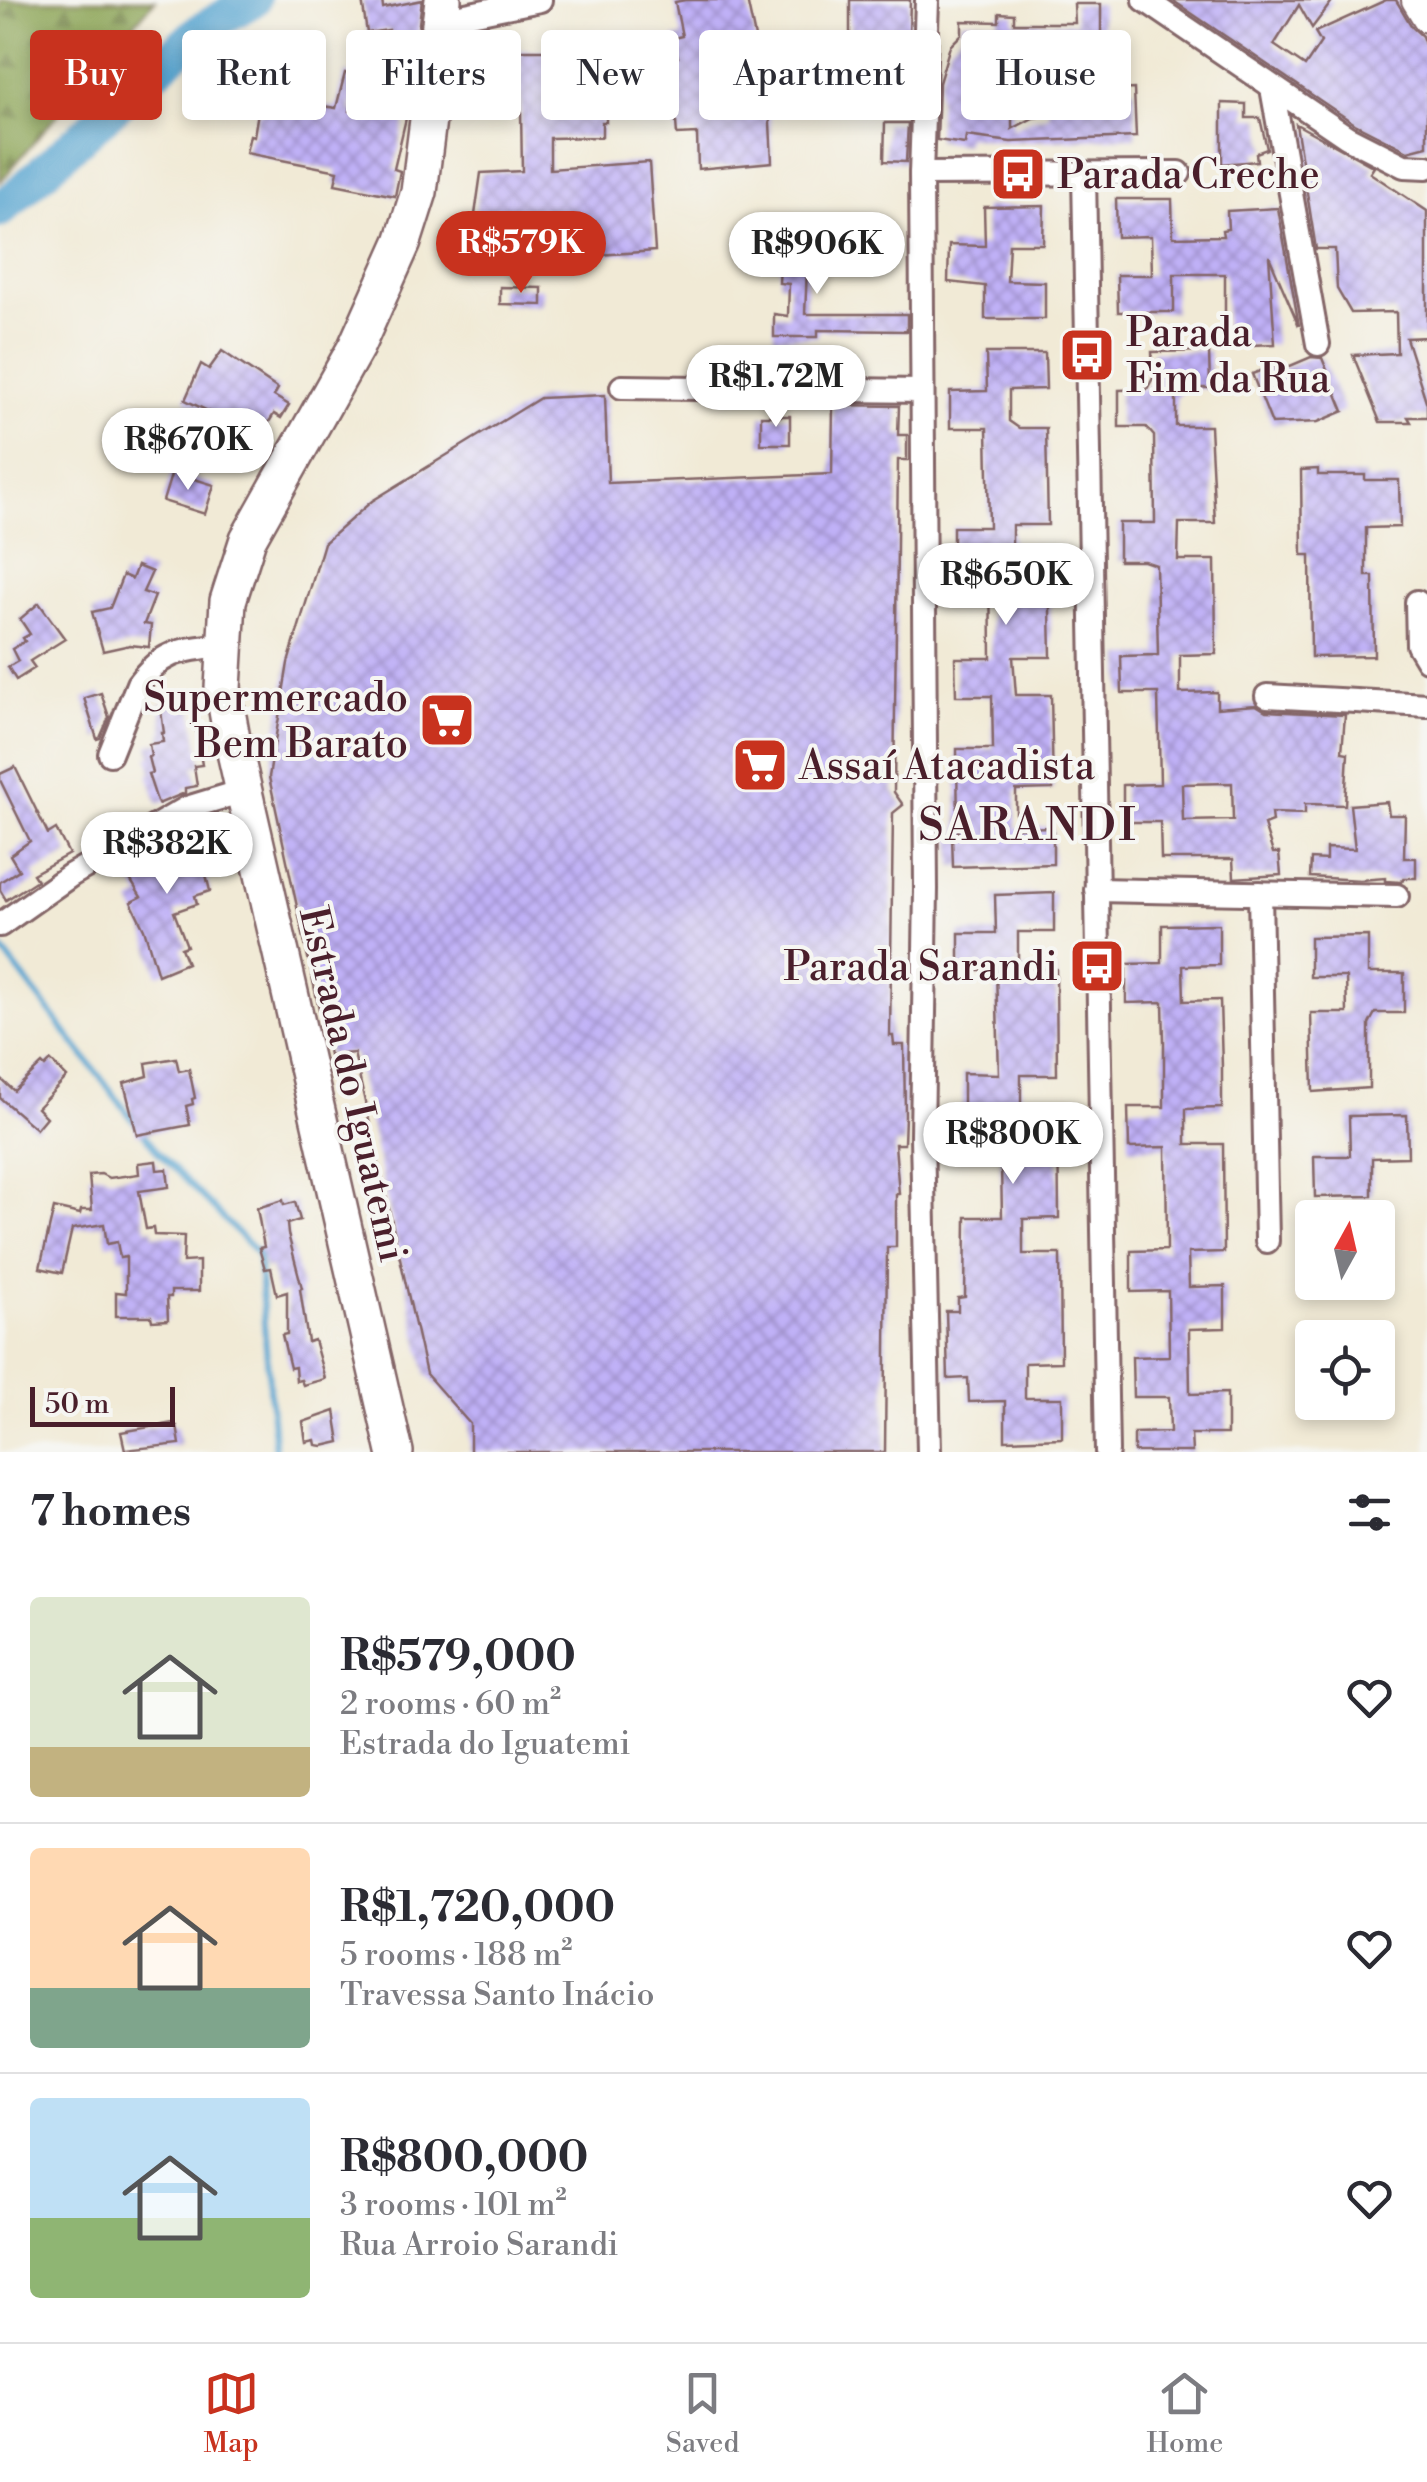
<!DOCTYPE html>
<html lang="en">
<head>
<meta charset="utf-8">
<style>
  :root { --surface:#fff; --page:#f7f7f7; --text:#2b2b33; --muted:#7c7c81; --line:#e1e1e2; --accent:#c8321e }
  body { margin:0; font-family:"Libre Bodoni",serif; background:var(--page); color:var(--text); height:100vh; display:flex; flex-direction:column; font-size:38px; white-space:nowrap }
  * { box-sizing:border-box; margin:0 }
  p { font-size:32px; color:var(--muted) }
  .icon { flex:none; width:55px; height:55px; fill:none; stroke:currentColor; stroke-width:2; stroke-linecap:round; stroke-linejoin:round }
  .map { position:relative; height:1452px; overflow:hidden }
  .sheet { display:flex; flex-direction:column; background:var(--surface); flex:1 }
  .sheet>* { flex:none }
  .top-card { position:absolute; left:30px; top:30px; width:1368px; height:90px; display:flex; gap:20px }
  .needle { width:65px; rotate:8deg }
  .tools { position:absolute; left:1295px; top:1200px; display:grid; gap:20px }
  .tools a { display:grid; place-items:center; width:100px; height:100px; border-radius:10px; background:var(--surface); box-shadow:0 5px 15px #0003; font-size:50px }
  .scale { position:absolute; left:30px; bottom:25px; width:145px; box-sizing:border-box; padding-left:10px; border:5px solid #4a1f2b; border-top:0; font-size:28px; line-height:35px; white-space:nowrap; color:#4a1f2b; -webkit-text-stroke:8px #f6f6f2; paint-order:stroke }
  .price { position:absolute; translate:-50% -85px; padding:0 22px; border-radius:35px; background:#fff; color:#222; font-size:32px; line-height:65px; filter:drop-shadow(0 2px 5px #0008) }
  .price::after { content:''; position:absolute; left:50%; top:60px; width:30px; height:22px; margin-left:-15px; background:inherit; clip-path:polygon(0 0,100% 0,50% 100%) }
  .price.current { background:var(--accent); color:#fff }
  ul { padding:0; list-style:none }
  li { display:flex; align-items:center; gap:30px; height:250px; padding:0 30px }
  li+li { border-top:2px solid var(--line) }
  li span { display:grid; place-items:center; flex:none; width:280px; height:200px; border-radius:10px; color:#555 }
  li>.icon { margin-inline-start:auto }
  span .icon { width:120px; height:120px; fill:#fffc; stroke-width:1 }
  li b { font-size:42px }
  h2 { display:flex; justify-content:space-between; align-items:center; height:120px; padding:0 30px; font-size:42px }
  .pill { padding:0 35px; border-radius:10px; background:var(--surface); box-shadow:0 5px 15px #0003; font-size:35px; line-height:90px }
  .pill.current { background:var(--accent); color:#fff }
  .dock { display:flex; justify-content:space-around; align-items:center; height:140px; border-top:2px solid var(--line); background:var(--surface); font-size:28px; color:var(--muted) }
  .dock a { display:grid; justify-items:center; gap:5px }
  .dock .current { color:var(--accent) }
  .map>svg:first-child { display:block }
  .forest { fill:url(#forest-firs); stroke:#6b6240; stroke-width:2.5 }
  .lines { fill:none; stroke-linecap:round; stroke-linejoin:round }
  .stream { stroke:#57a4d0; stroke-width:6 }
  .river { stroke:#57a4d0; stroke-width:35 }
  .building { fill:url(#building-cross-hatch); fill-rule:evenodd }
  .minor-casing { stroke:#846667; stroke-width:28 }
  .tertiary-casing { stroke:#846667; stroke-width:32 }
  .primary-casing { stroke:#846667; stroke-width:40 }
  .minor { stroke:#fff; stroke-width:22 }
  .tertiary { stroke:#fff; stroke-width:28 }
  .primary { stroke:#fff; stroke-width:35 }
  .labels { text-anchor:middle; stroke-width:8; stroke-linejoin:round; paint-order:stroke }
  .poi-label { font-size:40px; fill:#4a1f2b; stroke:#f6f6f2; text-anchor:start }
  .street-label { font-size:40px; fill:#4a1f2b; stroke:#f6f6f2 }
  .quarter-label { font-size:45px; letter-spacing:2.5px; fill:#4a1f2b; stroke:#f6f6f2 }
</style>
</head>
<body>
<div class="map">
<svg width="1427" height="1452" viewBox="0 0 1427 1452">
  <defs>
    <pattern id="forest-firs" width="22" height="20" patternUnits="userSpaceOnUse" patternTransform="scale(2.5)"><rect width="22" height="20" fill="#8ca456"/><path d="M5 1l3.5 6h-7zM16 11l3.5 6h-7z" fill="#748547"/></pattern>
    <pattern id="building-cross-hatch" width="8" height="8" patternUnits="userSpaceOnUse" patternTransform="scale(2.5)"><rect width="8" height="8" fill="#c0b1f7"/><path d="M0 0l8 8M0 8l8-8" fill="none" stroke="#9e8fc8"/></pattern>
  </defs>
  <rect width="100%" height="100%" fill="#f6f6f2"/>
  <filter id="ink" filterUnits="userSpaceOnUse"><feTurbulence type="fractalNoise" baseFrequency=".01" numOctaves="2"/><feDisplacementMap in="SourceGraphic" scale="20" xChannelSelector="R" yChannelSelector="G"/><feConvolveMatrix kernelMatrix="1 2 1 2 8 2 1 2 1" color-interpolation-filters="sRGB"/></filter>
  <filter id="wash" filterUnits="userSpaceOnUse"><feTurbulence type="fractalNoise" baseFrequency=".0048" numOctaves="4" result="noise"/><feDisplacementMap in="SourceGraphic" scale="40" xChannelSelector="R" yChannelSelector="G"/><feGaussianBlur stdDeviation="2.25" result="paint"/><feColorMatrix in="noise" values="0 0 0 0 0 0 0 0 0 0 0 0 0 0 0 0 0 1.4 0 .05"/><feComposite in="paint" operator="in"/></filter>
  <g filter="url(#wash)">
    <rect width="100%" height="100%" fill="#f1ead6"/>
    <path class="forest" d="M0 0H155L0 182Z"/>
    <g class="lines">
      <path class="stream" d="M0 947 157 1151 258 1254 275 1452"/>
      <path class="river" d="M0 210 198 32 253 0"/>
    </g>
    <g id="blocks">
      <g class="building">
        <path d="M362 0H382L383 8 422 0 417 40 391 43 389 30 367 33Z"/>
        <path d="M685 0H747L769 103 772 162 698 169 697 134 677 135 673 81H676L674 58 678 57 673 38 682 36 675 2Z"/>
        <path d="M850 0H910L909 37H850Z"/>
        <path d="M1172 0H1333L1312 28 1299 5 1274 45 1305 66 1321 42 1315 32 1386 0H1396L1412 27 1422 36 1427 50V146L1408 151 1355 124Z"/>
        <path d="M1074 4H1101V37H1088L1085 91 1134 89 1136 137 1011 142 966 136 965 144 937 140 939 83 950 46 962 34V21L999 22V13L1014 14V23H1075ZM1012 75 1048 76V115L1033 118 1012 129Z"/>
        <path d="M520 50H548L549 78 606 80V122H602V137L550 138V169L649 162 655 251 468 264 481 173 522 171Z"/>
        <path d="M780 50 850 54V67L910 68 909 87 782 86Z"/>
        <path d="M345 73 357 75 350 111 407 114 394 169 400 171 395 196 335 184 338 171 246 153 250 135 254 136 258 112 262 113 265 97 336 108Z"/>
        <path d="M1222 103 1246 104V118H1260L1267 149 1256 153 1257 161 1222 164Z"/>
        <path d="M885 123H908L906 162 884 161Z"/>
        <path d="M1296 124 1374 167 1370 173 1427 211V337L1406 338 1427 404V417H1408L1411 422H1380L1353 355 1397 353 1396 312 1351 313 1337 289 1335 249H1316Z"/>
        <path d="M1116 199H1172L1173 237 1223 236 1222 230 1228 229 1227 211 1278 208 1299 326 1269 256 1275 344 1225 346V274H1174V312H1118L1117 275H1152L1151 236 1117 237Z"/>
        <path d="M1044 206 1043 244H1009L1007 281 1045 282V319H985V286L948 282 949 245 985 246 984 207Z"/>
        <path d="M768 243 830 245 829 268H807L805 314H907V331L818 330V337H774V314L788 316 789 284 779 283 780 266H768Z"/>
        <path d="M500 287 542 288V305L500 304Z"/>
        <path d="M222 351 278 389 274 396 289 405 281 418 274 414 255 444 207 417 210 412 185 400 201 364 209 369Z"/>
        <path d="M1209 351 1210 388H1185L1176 396V426H1210L1215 523H1179L1178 560H1215L1216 654 1180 655V693L1217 692V708L1256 705 1266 711 1345 715 1342 752 1348 753 1345 805 1305 804V814L1271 813 1272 822 1264 825 1273 853H1279L1281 875 1234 878 1233 859H1161L1160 822H1123V785L1160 784 1158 693H1122L1121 656 1158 655 1156 565 1144 561H1119V523H1155L1154 436 1146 427H1119V390L1147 389 1153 378 1152 352ZM1232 783 1233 820 1183 821 1182 784Z"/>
        <path d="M986 353H1045L1046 389 1009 390V421L1019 428H1046L1048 525H1012V563H1049L1051 657H1013L1016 695H1051L1053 789 1016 790V828L1053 827V864L953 867 952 836H958L957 749H993L992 696H956L955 658H991L990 564H953V527H989L987 428H950V392L987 391Z"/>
        <path d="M1311 357 1322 358 1344 411 1318 422 1272 424 1252 374 1276 365V372Z"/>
        <path d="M605 395 608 483 832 474 833 405 899 406 898 435H907V460H898L894 792 903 805 893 813 890 1036H893L894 1045H904L905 1115 904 1144H895L899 1194H896V1247H887L885 1452H470V1424L426 1374 354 1053 329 1055 269 777 288 663 324 543 372 501 540 398Z"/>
        <rect x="761" y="416" width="29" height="28"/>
        <path d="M1318 469V475H1365V480H1399L1400 527 1366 528V576H1373L1374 656 1311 657 1310 555H1302L1301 470Z"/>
        <path d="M172 472 214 485 205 514 163 501Z"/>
        <path d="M137 566 152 572 143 592 155 596 144 624 151 625 149 647 130 645 103 651 92 612 110 608 123 575 132 579Z"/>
        <path d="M39 603 65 639 30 661 35 668 16 680 8 667 18 661 12 649 25 641 23 638 30 634 20 619Z"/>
        <path d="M101 693 109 717 100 738 97 739 84 698Z"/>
        <path d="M191 700 202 765 194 766 197 786 185 788V793L158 804 148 774 152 773 148 757 151 756 149 744 163 742 162 733H164L160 704Z"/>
        <path d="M15 767 48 834 56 829 69 854 33 874 37 880 6 900 0 890V882L19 870 10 855 30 841 0 780V774Z"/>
        <path d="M1387 802 1389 815H1405L1404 858H1416V878H1404L1401 882 1385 881V878L1360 880 1310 877 1311 859 1326 860V848L1355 849 1350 805Z"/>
        <path d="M172 834 179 848 197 839 210 891 195 896 197 904 174 912 187 946 181 948 187 963 158 975 144 929 131 902 141 897 125 871 151 855 147 850Z"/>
        <path d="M1054 893V932H1018V969H1056L1057 1075H1021V1110H1058L1059 1218 1023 1219V1254H1060L1061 1362 1025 1363V1398H1062V1438L1005 1440V1401L969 1402 968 1378 948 1379 946 1311H958V1298L965 1297 966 1217H1002L1000 1114H963V1073L999 1074 996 970H959V933H996L995 895Z"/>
        <path d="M1219 924V965L1183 966 1184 1001 1220 1000 1222 1067V1108L1186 1109V1144H1223L1224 1252 1188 1253 1189 1287 1225 1286V1328L1189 1329 1190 1394 1227 1393V1434H1191L1192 1452H1134V1433L1170 1432 1169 1397H1133L1132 1357 1169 1356 1168 1291 1131 1292V1251L1167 1250 1166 1147 1129 1148 1128 1107H1164V1042L1163 1002 1126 1003V964L1162 963V925Z"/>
        <path d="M1368 936V973H1404V1013H1375L1369 1024V1088L1313 1092 1311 1013H1347L1346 977H1310V937Z"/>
        <path d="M176 1058 179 1071 189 1069 195 1098 192 1099 193 1104 186 1106 190 1125 137 1135 124 1083 148 1076 146 1063Z"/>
        <path d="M51 1061 67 1077 37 1108 46 1117 36 1129 0 1098V1078L14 1091 42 1064 45 1067Z"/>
        <path d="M1407 1115 1408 1157 1372 1158V1196L1315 1197 1314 1156H1350L1349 1116Z"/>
        <path d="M156 1161 157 1170 167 1169 169 1187 139 1191 146 1229 153 1228 154 1235 184 1236 183 1262 199 1261V1291H171V1297H167L168 1320 152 1321 151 1316H116V1292L126 1293V1257L120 1258 117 1242 107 1244 104 1224 72 1229 62 1273 40 1268 54 1208 80 1214 81 1210H92L89 1175 101 1174 109 1178 139 1174 138 1163Z"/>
        <path d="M283 1200 284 1205 295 1202 300 1220 287 1224 288 1234 302 1288 300 1289 308 1342 314 1340 325 1379 303 1385 301 1380 296 1381 295 1367 290 1368 282 1335 287 1334V1292L277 1295 271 1268 265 1269 259 1248 264 1247 257 1208Z"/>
        <path d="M335 1411 340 1442 323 1446 316 1445 315 1440 306 1442 303 1422Z"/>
        <path d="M173 1423V1426H177L180 1444 125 1450 121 1432Z"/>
      </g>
    </g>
  </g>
  <g filter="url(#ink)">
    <use href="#blocks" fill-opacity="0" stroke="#846667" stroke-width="2.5"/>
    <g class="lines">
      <g class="minor-casing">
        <g id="minor">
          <path d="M927 0 921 174 926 889 922 1136 929 1452"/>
          <path d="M1145 0 1347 137 1404 166 1427 167"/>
          <path d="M441 20 540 0"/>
          <path d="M1272 88 1318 344"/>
          <path d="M921 174 1179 173"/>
          <path d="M1084 174 1107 1452"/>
          <path d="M622 387 922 391"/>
          <path d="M1417 602 1418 645 1427 660"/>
          <path d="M1267 696 1427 705"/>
          <path d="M110 754 138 684C163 649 184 650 223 645"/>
          <path d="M1096 890 1397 896"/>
          <path d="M1260 893 1267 1241"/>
          <path d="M0 925 71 875 187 808 243 791"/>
        </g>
      </g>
      <g class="tertiary-casing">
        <path id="tertiary" d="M1416 0 1427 18"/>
      </g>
      <g class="primary-casing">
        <path id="primary" d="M395 1452 232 739 223 688 228 601 248 539 356 347 403 242 419 192 443 0"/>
      </g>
      <use href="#minor" class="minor"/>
      <use href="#tertiary" class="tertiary"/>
      <use href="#primary" class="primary"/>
    </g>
  </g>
  <defs>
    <g id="bus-square" transform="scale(2.875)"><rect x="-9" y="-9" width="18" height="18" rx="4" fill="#c8321e" stroke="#f6f6f2"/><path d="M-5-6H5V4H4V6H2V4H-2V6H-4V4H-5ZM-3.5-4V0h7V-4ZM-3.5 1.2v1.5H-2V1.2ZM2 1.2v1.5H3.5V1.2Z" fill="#fff"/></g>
    <g id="supermarket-square" transform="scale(2.875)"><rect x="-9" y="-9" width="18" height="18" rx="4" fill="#c8321e" stroke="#f6f6f2"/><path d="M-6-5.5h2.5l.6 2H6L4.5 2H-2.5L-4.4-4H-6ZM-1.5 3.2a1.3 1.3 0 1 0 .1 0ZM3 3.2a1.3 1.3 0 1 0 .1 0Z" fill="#fff"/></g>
  </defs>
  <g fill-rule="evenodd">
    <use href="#bus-square" x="1018" y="174"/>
    <use href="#bus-square" x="1087" y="355"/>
    <use href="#supermarket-square" x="447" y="720"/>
    <use href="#supermarket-square" x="760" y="765"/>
    <use href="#bus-square" x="1097" y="966"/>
  </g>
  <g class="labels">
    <g class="poi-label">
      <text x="1057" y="188">Parada Creche</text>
      <text x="1126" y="346">Parada<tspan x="1126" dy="46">Fim da Rua</tspan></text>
      <text x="408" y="711" text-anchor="end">Supermercado<tspan x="408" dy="46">Bem Barato</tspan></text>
      <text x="799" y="779">Assaí Atacadista</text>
      <text x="1058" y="980" text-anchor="end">Parada Sarandi</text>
    </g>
    <g class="street-label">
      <text transform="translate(354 1084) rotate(77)" y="14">Estrada do Iguatemi</text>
    </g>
    <g class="quarter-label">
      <text x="1028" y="840">SARANDI</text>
    </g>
  </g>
</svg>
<div class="tools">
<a><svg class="needle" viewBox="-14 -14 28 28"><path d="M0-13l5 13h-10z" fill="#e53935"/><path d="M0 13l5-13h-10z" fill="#7c7c81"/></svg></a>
<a><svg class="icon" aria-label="locate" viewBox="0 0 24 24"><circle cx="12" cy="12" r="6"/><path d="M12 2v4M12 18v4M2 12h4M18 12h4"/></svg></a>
</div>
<div class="scale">50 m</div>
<b class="price current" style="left:521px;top:296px">R$579K</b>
<b class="price" style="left:817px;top:297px">R$906K</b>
<b class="price" style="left:776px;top:430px">R$1.72M</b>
<b class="price" style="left:188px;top:493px">R$670K</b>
<b class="price" style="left:1006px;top:628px">R$650K</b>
<b class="price" style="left:167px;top:897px">R$382K</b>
<b class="price" style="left:1013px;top:1187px">R$800K</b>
<div class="top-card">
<a class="pill current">Buy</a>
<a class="pill">Rent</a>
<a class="pill">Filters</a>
<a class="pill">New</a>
<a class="pill">Apartment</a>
<a class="pill">House</a>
</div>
</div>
<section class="sheet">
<h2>7 homes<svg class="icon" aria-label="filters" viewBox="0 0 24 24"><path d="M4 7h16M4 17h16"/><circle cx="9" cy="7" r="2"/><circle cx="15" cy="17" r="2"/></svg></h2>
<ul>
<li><span style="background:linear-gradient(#dfe7d0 75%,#c2b280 0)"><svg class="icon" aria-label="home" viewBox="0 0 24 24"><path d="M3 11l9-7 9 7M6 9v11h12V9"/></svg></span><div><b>R$579,000</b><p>2 rooms · 60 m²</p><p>Estrada do Iguatemi</p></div><svg class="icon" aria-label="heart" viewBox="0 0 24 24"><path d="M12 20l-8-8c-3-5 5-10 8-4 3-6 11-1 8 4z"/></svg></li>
<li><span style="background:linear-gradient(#ffd9b3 70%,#7fa58c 0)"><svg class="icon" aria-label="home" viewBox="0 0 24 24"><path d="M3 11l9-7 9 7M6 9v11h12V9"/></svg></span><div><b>R$1,720,000</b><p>5 rooms · 188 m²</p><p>Travessa Santo Inácio</p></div><svg class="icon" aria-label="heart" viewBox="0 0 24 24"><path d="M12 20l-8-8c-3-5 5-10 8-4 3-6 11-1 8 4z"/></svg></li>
<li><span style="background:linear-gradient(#bfe0f5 60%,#8fb573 0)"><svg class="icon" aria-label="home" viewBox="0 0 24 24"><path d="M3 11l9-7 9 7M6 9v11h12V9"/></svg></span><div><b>R$800,000</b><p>3 rooms · 101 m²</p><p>Rua Arroio Sarandi</p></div><svg class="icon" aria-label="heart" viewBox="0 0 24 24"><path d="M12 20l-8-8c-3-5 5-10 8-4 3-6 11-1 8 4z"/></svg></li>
</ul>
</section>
<nav class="dock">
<a class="current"><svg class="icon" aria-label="map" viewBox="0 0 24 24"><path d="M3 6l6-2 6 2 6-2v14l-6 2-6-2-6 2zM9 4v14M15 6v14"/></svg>Map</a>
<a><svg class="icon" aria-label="saved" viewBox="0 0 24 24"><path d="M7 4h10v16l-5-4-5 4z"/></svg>Saved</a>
<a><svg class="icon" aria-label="home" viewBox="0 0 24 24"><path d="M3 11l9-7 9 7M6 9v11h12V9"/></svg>Home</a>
</nav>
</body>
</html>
